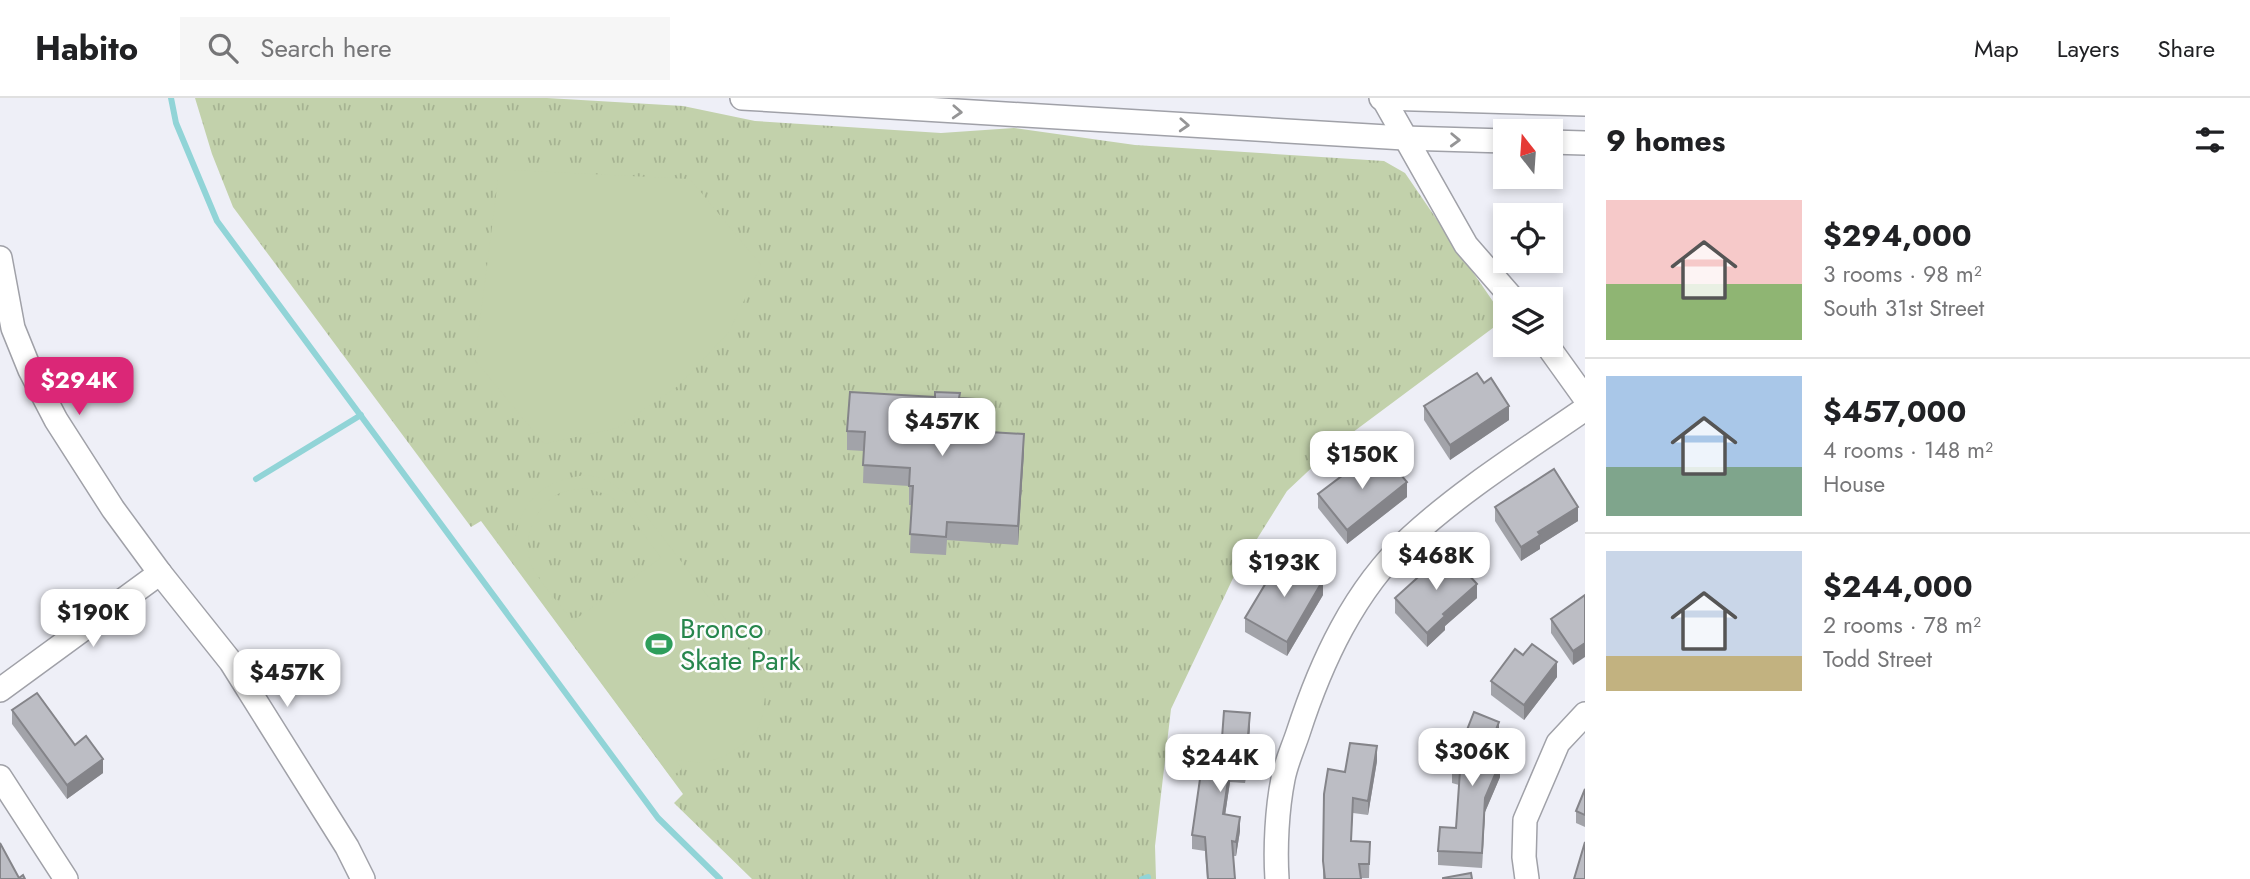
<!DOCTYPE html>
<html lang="en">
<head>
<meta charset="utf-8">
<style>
  :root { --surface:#fff; --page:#f6f6f6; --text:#202124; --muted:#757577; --line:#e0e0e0; --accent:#db2777 }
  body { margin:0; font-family:Jost,sans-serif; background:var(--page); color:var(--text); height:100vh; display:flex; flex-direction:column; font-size:26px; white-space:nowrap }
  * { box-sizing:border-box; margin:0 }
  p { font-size:23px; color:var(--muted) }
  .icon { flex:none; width:38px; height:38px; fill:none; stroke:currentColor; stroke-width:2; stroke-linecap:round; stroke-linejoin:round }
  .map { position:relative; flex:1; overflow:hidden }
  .sheet { display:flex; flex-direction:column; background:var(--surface); width:665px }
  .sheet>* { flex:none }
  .needle { width:46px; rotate:343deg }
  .controls { position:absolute; left:1493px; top:21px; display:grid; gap:14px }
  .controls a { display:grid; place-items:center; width:70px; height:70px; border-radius:0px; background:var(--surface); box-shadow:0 4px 10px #0003; font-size:35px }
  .price { position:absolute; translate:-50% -60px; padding:0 16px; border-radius:14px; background:#fff; color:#222; font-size:23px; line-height:46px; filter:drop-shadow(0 2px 4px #0008) }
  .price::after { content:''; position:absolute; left:50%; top:42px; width:21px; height:16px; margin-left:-10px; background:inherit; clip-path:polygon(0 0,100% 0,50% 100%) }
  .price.selected { background:var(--accent); color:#fff }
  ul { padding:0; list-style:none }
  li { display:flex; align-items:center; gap:21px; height:175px; padding:0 21px }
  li+li { border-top:2px solid var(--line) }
  li span { display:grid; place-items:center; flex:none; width:196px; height:140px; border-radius:0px; color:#555 }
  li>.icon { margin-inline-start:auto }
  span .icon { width:84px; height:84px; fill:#fffc; stroke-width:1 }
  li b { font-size:30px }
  h2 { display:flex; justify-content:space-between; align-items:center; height:84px; padding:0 21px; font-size:30px }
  header { display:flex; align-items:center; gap:42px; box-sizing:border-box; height:98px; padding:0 35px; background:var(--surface); border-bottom:2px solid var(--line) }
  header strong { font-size:33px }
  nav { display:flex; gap:38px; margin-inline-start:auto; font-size:24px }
  .search { width:490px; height:63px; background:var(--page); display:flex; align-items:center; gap:18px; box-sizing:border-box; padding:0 24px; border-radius:0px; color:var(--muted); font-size:26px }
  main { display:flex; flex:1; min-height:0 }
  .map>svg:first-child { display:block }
  .grass { fill:url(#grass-tufts) }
  .pitch { fill:#c2d1ab; fill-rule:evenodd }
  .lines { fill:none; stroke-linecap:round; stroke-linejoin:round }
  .stream { stroke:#91d4d7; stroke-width:6 }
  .minor-casing { stroke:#a0a1a8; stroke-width:26 }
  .minor { stroke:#fff; stroke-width:23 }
  .wall { fill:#a2a3a9 }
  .shaded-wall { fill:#848489 }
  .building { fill:#bcbdc4; stroke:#848489; stroke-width:2 }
  .oneway { stroke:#959596 }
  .labels { text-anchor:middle; stroke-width:5; stroke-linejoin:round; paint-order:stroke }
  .leisure-label { font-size:28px; fill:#27864d; stroke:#fdfdfe; text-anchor:start }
</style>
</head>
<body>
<header>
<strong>Habito</strong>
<div class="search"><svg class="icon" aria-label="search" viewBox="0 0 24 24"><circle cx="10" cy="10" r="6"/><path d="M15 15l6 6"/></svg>Search here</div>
<nav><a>Map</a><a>Layers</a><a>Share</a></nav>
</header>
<main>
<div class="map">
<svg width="1585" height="781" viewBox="0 0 1585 781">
  <defs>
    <pattern id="grass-tufts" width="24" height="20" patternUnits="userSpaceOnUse" patternTransform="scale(1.75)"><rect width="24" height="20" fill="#c2d1ab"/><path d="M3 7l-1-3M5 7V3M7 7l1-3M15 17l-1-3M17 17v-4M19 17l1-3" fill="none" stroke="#a6b392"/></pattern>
  </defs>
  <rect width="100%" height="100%" fill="#eeeff7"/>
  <path class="grass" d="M195 0H547L683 8 755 23 941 35 1014 30 1135 47 1384 63 1405 75 1505 221 1337 346 1287 393 1235 476 1171 611 1155 748 1156 781H752L674 705 683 696 481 423 471 429 233 109 212 56Z"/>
  <g class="pitch">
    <path d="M510 72 690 81 761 167 729 234 678 288 617 330 544 346 475 262 498 82Z"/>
    <path d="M586 377 603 380 631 398 756 561 765 597 763 616 756 635 741 648 725 658 703 665 676 662 682 671 671 679 499 446 509 438 515 444C520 402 544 382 586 377ZM585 390 609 397 627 413 661 460 573 523C563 511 535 478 531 466 521 441 536 408 558 396 565 392 577 392 585 390Z"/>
  </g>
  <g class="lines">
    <g class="stream">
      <path d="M171 0 176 25 217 123 658 720 720 781"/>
      <path d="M256 381 361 317"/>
      <path d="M1142 781 1148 779"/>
    </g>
    <g class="minor-casing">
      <g id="minor">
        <path d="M742 0 1404 40 1505 43"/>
        <path d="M1381 0 1585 6"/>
        <path d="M1383 0 1466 147 1513 201"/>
        <path d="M1550 44 1585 45"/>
        <path d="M0 160 13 230 30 272 56 322 113 411 160 475 231 564 347 749 363 781"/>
        <path d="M1547 247 1585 300"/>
        <path d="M0 592 160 475"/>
        <path d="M0 679 66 781"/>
        <path d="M1277 781C1275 750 1277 711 1283 681 1286 665 1293 650 1298 635 1321 564 1354 492 1410 440 1463 391 1526 352 1585 311"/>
        <path d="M1527 781 1524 759 1525 722 1558 645 1585 616"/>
      </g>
    </g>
    <use href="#minor" class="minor"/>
  </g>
  <g class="wall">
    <path d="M960 300 975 319 974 333 1024 354 1018 447 947 442 946 457 910 455 912 407H909V388L863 385 864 353 847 352V333Z"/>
    <path d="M1424 308 1509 322 1450 362 1424 322Z"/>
    <path d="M1318 396 1407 399 1347 446 1318 410Z"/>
    <path d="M1495 409 1578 423 1540 447V451L1521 463 1495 423Z"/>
    <path d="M1323 497 1287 558 1245 534V520Z"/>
    <path d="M1585 497 1573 567 1551 535V521Z"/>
    <path d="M1395 500H1477L1445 528V532L1427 549 1395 515Z"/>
    <path d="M1557 579 1524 622 1491 597V583Z"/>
    <path d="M12 612 75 647 103 675 67 701 12 626Z"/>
    <path d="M1250 629 1245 685 1230 684 1225 717 1240 733 1236 758H1233L1235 781H1207L1205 753 1192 751V737L1200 681V667L1222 640Z"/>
    <path d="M1499 638 1490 661 1500 679 1485 714 1482 770 1438 767V753L1456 730 1459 687 1452 685V670Z"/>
    <path d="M1377 663 1368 717 1353 715 1351 743 1370 744 1369 780 1323 781V763L1345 674Z"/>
    <path d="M1585 691V729L1576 725V713Z"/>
  </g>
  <g class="shaded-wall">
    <path d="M1509 308V322L1450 362V347Z"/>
    <path d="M1024 336V354L1018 447V428Z"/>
    <path d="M1407 384V399L1347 446V432Z"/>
    <path d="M1578 409V423L1540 447V451L1521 463V449L1538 434Z"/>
    <path d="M1323 482V497L1287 558V544Z"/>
    <path d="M1477 486V500L1445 528V532L1427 549V535L1443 516Z"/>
    <path d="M1585 545V559L1573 567V553Z"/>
    <path d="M1557 564V579L1524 622V607Z"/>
    <path d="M1250 615V629L1245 685V671Z"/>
    <path d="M1499 624V638L1485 673V659Z"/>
    <path d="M1377 648V663L1368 717V703Z"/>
    <path d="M103 661V675L67 701V687Z"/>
    <path d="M1500 665V679L1485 714 1482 770 1485 700Z"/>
    <path d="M1230 669V684L1223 731V716Z"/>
    <path d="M1240 719V733L1236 758V744Z"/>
  </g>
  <g class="building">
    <path d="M1477 275 1484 285 1491 280 1509 308 1450 347 1424 308Z"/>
    <path d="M850 294 935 299V294L960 295 959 300 975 301 973 333 1024 336 1018 428 947 424 946 439 910 436 913 388H909L910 370 863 367 865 334 847 333Z"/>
    <path d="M1367 359 1375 369 1387 360 1407 384 1347 432 1318 396Z"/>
    <path d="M1554 371 1578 409 1538 434 1540 437 1521 449 1495 409Z"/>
    <path d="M1447 453 1477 486 1443 516 1445 518 1427 535 1395 500Z"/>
    <path d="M1282 458 1323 482 1287 544 1245 520Z"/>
    <path d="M1585 497V545L1573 553 1551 521Z"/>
    <path d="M1532 546 1557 564 1524 607 1491 583 1515 551 1523 557Z"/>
    <path d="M37 595 75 647 86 638 103 661 67 687 12 612Z"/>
    <path d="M1224 613 1250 615 1245 671 1230 669 1223 716 1240 719 1236 744 1232 743 1235 781H1208L1205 739 1192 737 1202 667H1200L1203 638 1222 640Z"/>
    <path d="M1474 614 1499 624 1485 659 1500 665 1485 700 1482 755 1438 753 1440 729 1456 730 1460 673 1452 670Z"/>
    <path d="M1350 645 1377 648 1368 703 1353 700 1351 743 1370 744 1369 766H1359L1361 781H1325L1323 763 1324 696 1328 671 1345 674Z"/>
    <path d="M1585 691V717L1576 713Z"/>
    <path d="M1585 744V781H1574Z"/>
    <path d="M0 745 19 780 23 777 25 781H0Z"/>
    <path d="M1471 775 1472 781H1443V780Z"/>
  </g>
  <defs><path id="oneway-chevron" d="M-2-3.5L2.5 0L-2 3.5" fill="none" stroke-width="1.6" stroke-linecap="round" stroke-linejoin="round" transform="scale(1.75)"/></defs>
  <g class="oneway">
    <use href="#oneway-chevron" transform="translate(957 14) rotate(3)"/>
    <use href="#oneway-chevron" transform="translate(1184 27) rotate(3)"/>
    <use href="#oneway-chevron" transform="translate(1455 42) rotate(2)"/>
  </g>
  <defs>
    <g id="stadium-bare" transform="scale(2.1)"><path d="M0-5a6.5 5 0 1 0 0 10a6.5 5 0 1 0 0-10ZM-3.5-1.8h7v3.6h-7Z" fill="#2e9e5b" stroke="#fdfdfe" stroke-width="2.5" paint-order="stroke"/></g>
  </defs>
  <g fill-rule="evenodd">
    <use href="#stadium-bare" x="659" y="546"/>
  </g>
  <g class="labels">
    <g class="leisure-label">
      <text x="680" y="540">Bronco<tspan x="680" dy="32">Skate Park</tspan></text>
    </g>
  </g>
</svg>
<div class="controls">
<a><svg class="needle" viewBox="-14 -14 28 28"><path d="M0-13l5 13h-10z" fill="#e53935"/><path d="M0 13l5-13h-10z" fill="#757577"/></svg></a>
<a><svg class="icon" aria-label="locate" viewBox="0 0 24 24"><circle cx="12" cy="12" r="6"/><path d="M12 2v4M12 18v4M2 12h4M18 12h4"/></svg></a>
<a><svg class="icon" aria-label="layers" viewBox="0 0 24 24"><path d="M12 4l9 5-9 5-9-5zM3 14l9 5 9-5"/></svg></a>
</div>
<b class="price selected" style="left:79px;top:319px">$294K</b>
<b class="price" style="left:942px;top:360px">$457K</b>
<b class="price" style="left:1362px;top:393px">$150K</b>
<b class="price" style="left:1436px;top:494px">$468K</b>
<b class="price" style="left:1284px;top:501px">$193K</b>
<b class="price" style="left:93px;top:551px">$190K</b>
<b class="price" style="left:287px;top:611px">$457K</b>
<b class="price" style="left:1472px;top:690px">$306K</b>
<b class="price" style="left:1220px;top:696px">$244K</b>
</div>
<section class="sheet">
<h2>9 homes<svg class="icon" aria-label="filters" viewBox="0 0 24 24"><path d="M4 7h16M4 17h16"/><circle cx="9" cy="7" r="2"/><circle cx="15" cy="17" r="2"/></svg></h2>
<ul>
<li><span style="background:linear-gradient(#f6c9c9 60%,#8fb573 0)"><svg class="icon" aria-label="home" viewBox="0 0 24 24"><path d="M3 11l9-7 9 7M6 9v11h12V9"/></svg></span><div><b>$294,000</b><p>3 rooms · 98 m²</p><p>South 31st Street</p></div></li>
<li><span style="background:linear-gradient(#a9c7e8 65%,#7fa58c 0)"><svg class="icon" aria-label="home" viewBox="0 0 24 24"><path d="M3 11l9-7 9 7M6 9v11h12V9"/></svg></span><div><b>$457,000</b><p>4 rooms · 148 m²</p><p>House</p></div></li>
<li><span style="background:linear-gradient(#c9d6e8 75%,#c2b280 0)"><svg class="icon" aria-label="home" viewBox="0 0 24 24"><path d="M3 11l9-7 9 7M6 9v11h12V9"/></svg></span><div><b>$244,000</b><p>2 rooms · 78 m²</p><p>Todd Street</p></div></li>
</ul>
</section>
</main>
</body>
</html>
